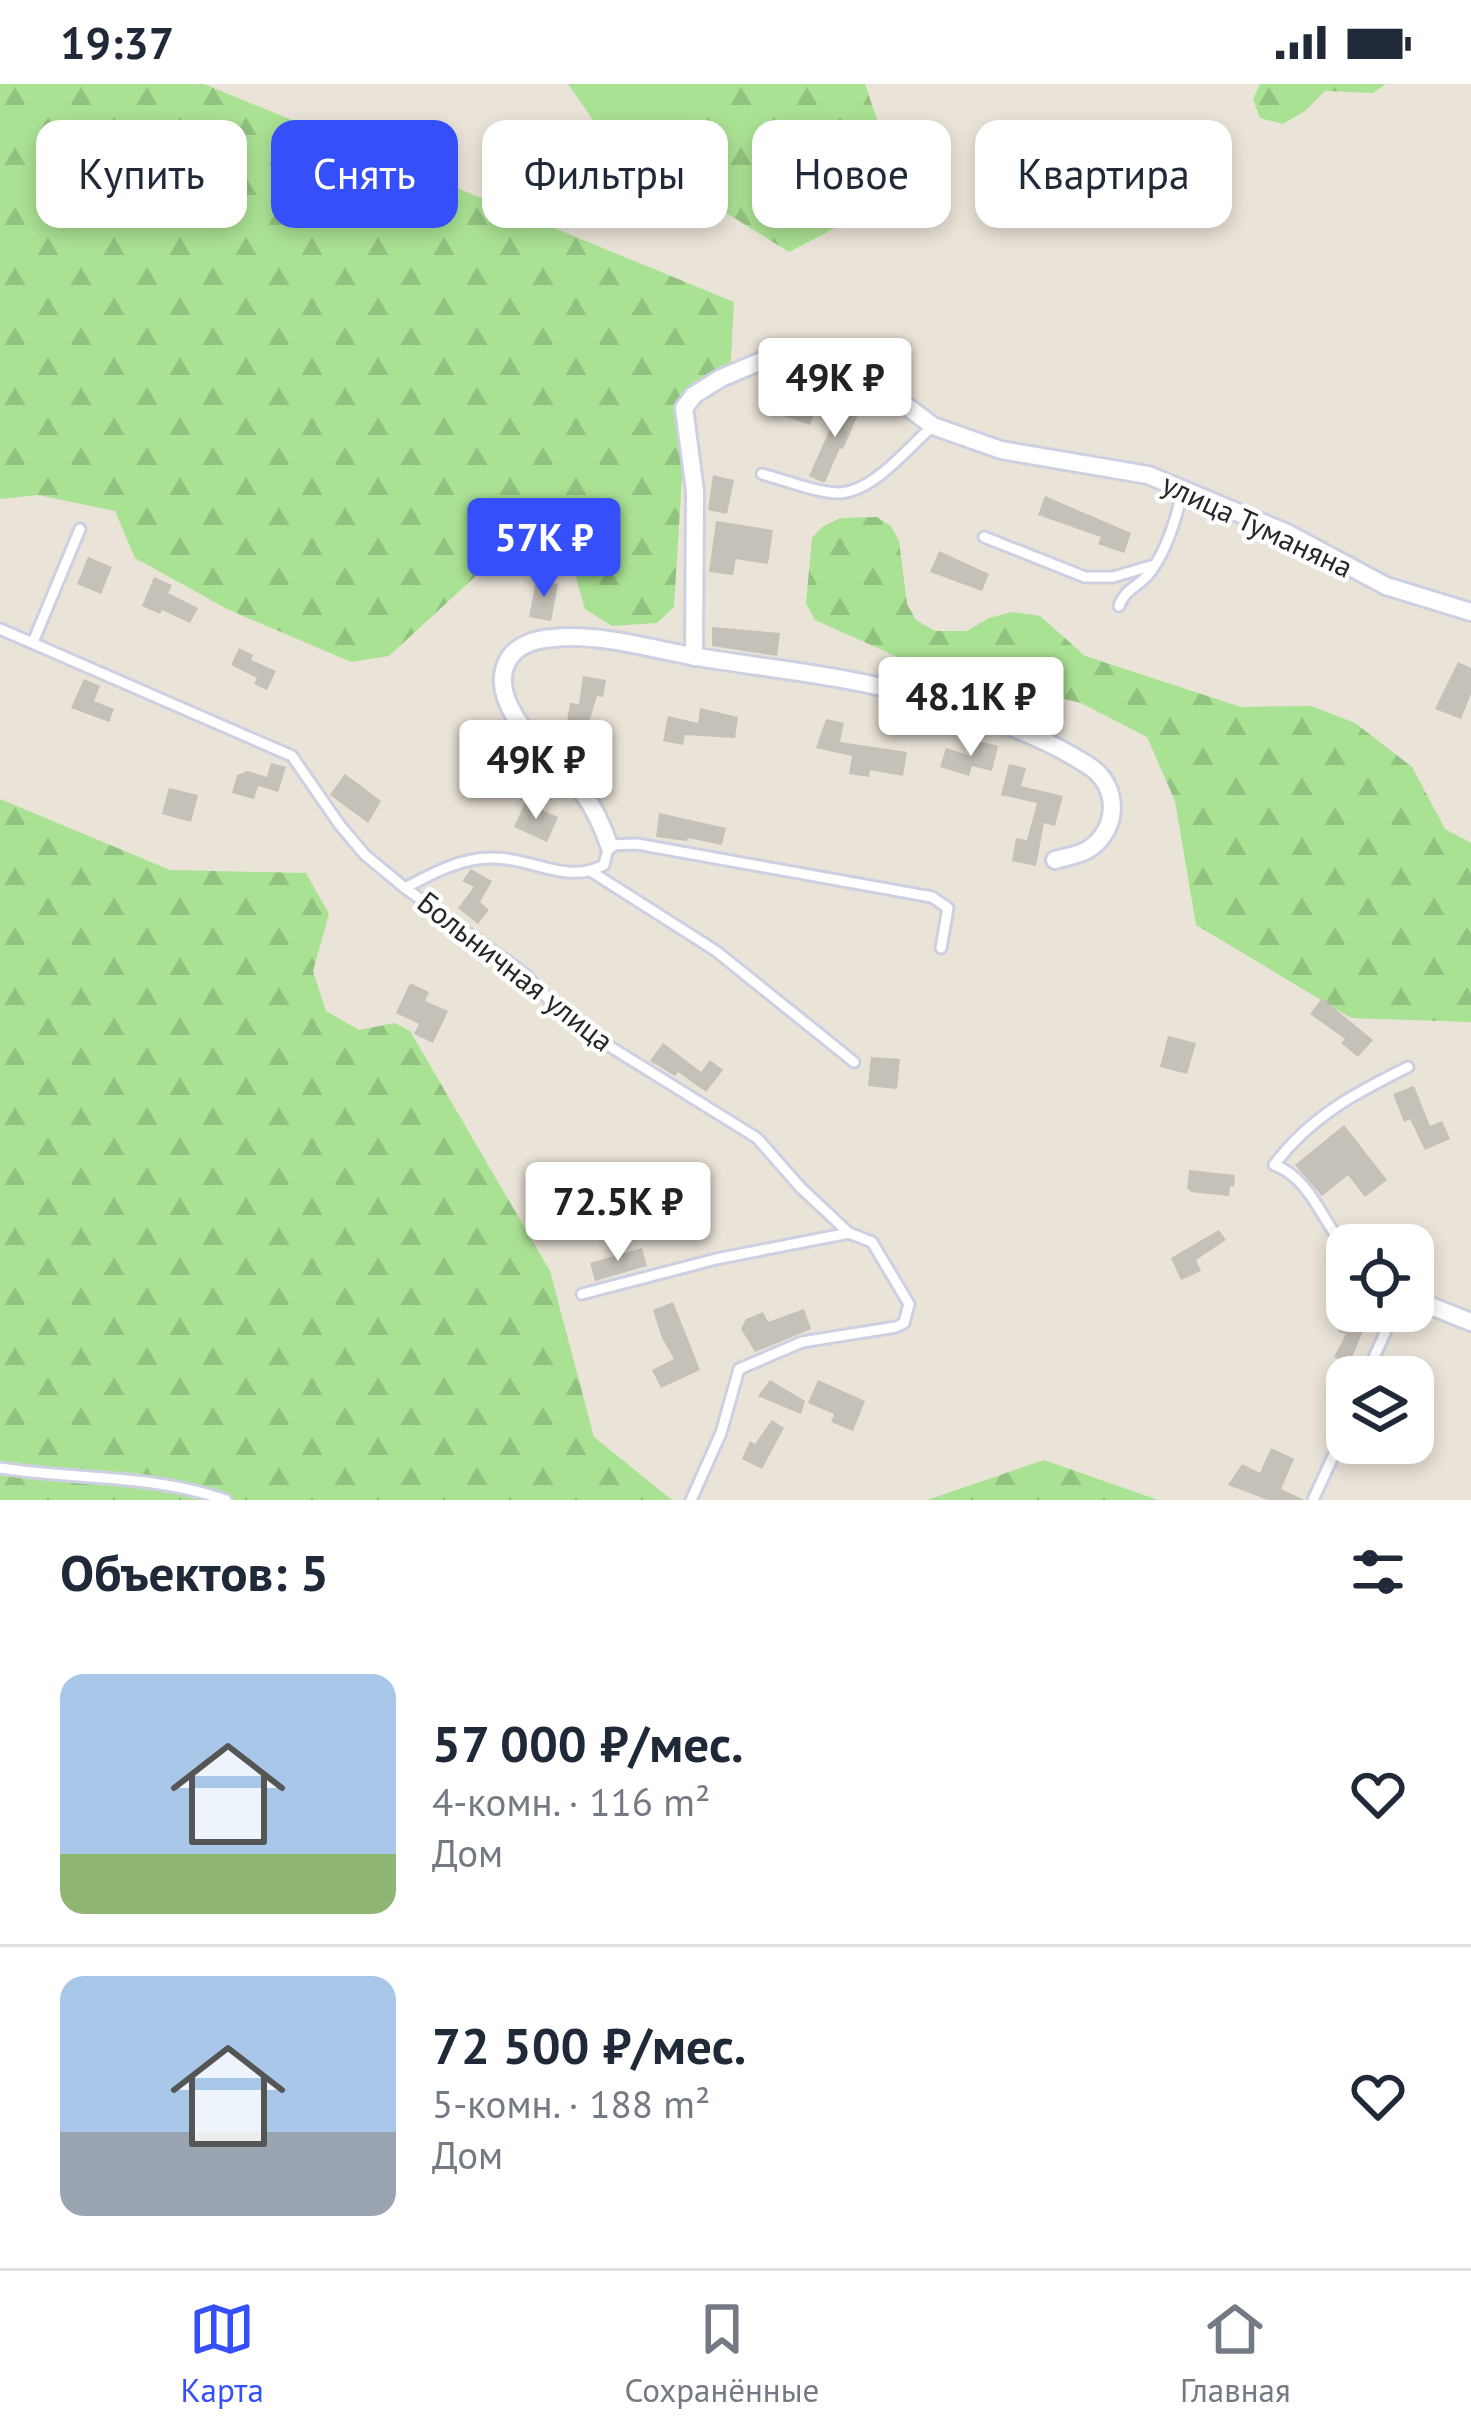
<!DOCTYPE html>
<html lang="ru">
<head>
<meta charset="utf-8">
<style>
  :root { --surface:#fff; --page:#f6f6f7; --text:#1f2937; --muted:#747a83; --line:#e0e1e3; --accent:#354ffa }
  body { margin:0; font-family:"PT Sans",sans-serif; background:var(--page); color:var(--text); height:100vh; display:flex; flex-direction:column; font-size:45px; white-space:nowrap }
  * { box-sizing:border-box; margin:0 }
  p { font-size:39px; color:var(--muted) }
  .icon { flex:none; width:66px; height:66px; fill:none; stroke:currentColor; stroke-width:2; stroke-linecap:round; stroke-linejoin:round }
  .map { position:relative; height:1416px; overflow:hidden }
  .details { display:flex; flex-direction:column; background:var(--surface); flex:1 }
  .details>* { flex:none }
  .top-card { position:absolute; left:36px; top:36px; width:1401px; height:108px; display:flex; gap:24px }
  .controls { position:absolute; left:1326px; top:1140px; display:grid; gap:24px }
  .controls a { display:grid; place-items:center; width:108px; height:108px; border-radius:24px; background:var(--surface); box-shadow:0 6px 18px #0003; font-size:60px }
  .price { position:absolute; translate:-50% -102px; padding:0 27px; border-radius:12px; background:#fff; color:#222; font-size:39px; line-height:78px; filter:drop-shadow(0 3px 6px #0008) }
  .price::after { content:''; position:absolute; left:50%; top:72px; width:36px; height:27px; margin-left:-18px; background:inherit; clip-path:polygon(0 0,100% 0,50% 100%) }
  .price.current { background:var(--accent); color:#fff }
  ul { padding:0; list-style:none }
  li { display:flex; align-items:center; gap:36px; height:300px; padding:0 60px }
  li+li { border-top:3px solid var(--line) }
  li span { display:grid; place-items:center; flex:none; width:336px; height:240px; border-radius:24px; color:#555 }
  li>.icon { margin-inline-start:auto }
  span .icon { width:144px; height:144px; fill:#fffc; stroke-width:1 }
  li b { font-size:51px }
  h2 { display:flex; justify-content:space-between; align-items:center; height:144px; padding:0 60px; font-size:51px }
  .tag { padding:0 42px; border-radius:24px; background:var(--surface); box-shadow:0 6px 18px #0003; font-size:42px; line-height:108px }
  .tag.current { background:var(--accent); color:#fff }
  .status { display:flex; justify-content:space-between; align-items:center; height:84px; padding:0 60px; background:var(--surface); direction:ltr }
  .status svg { height:33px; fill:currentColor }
  .dock { display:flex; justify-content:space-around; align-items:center; height:168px; border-top:3px solid var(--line); background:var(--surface); font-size:33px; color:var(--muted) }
  .dock a { display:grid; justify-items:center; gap:6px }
  .dock .current { color:var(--accent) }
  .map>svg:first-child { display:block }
  .grass { fill:#aae293 }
  .forest { fill:url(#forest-firs) }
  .building { fill:#c5c0b8 }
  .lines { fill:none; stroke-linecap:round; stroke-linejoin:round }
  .service-casing { stroke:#cdd0e1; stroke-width:15 }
  .minor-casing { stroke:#cdd0e1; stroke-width:22 }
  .service { stroke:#fff; stroke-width:9 }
  .minor { stroke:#fff; stroke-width:16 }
  .labels { text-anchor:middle; stroke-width:9; stroke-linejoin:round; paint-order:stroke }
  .street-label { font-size:30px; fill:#272727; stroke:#fff }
</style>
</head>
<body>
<div class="status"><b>19:37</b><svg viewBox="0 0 49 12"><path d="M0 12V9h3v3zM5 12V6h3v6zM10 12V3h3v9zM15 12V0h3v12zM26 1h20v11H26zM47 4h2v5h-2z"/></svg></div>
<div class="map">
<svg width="1471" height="1416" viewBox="0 0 1471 1416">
  <defs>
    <pattern id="forest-firs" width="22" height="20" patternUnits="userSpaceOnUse" patternTransform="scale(3)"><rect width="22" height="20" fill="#aae293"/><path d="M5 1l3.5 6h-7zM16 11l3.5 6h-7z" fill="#92c27f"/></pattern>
  </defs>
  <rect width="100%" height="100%" fill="#eae3d8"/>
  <path class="grass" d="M568 0H707L671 64 644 78 614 66Z"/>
  <g class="forest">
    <path d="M0 0H204L734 218 730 291 707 305 685 344 674 523 657 539 612 542 585 525 575 490 551 457 504 466 389 572 351 578 227 525 135 474 115 427 38 411 0 415Z"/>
    <path d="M707 0H865L884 56 837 143 789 168 644 78 671 63Z"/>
    <path d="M1260 0H1386L1373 9 1325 7 1305 27 1283 40 1260 34 1253 15Z"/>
    <path d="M877 433 891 442 899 457 907 520 916 536 935 547H967L989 534 1012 528 1040 532 1085 572 1241 623 1311 622 1355 639 1412 683 1445 745 1471 759V938L1351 934 1196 841 1175 717 1147 653 1081 619 900 574 815 536 806 519 812 454 822 443 840 434Z"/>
    <path d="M0 715 170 786 306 789 329 830 313 887 326 927 359 946 395 939 410 947 550 1187 594 1353 672 1416H0Z"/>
    <path d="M1044 1376 1158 1416H927Z"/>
  </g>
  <g class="building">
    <path d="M788 305 819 315 810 341 780 331Z"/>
    <path d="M843 316 861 324 843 365 840 364 825 398H822L809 392Z"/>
    <path d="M713 391 734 396 727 430 708 426Z"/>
    <path d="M1045 412 1131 449 1124 469 1098 460 1101 453 1038 431Z"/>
    <path d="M716 437 773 446 768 480 736 475 733 491 709 488Z"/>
    <path d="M939 467 989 490 982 507 930 488Z"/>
    <path d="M88 473 112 483 101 510 77 500Z"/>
    <path d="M154 493 172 501 168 509 198 524 190 539 162 526 160 530 142 522Z"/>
    <path d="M536 496 558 500 551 537 529 533Z"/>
    <path d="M712 543 780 549 777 572 712 562Z"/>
    <path d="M239 564 253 571 251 576 276 587 267 606 254 600 257 594 231 581Z"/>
    <path d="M1458 578 1471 584V610L1461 635 1435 625Z"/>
    <path d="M583 592 606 596 603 613 597 612 588 642 567 638 570 619 579 620Z"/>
    <path d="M84 595 100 602 94 617 114 625 109 638 71 624Z"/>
    <path d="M700 624 738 633 735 654 685 651 683 661 663 657 668 632 698 639Z"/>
    <path d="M826 635 844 639 840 658 907 668 903 692 870 686 869 693 849 690 852 672 816 664Z"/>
    <path d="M974 656 998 662 992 687 972 682 969 692 940 683 946 664 971 672Z"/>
    <path d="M271 679 286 683 278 708 258 702 254 715 232 709 237 691 248 687 267 693Z"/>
    <path d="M1009 680 1026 684 1021 702 1063 712 1055 742 1044 739 1036 782 1012 777 1016 754 1027 756 1037 719 1001 711Z"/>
    <path d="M345 690 381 717 368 739 330 711Z"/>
    <path d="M169 704 198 711 191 738 162 730Z"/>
    <path d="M525 719 558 733 547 758 514 743Z"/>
    <path d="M659 729 726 744 722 761 688 754 687 757 656 753Z"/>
    <path d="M471 785 492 797 480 818 489 826 478 840 458 824 474 803 462 797Z"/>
    <path d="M410 899 429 908 425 917 448 927 433 959 414 950 419 940 396 929Z"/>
    <path d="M1322 914 1373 956 1358 973 1341 959 1345 955 1310 930Z"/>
    <path d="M1168 952 1196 959 1187 990 1160 983Z"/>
    <path d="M663 959 701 988 710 976 723 986 706 1008 678 988 675 992 650 977Z"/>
    <path d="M871 973 900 975 897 1005 868 1002Z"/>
    <path d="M1414 1002 1430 1042 1442 1037 1450 1055 1425 1066 1410 1035 1404 1038 1393 1010Z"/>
    <path d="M1344 1041 1387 1096 1365 1113 1348 1091 1322 1112 1295 1081Z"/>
    <path d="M1189 1086 1235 1091 1234 1103 1230 1102 1229 1112 1191 1108 1187 1104Z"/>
    <path d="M1219 1146 1226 1156 1196 1176 1201 1187 1181 1196 1171 1174Z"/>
    <path d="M642 1164 647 1182 595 1197 590 1179Z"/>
    <path d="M673 1218 700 1286 661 1304 652 1286 674 1275 662 1254 653 1226Z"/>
    <path d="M804 1225 811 1245 755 1268 741 1245 746 1235 763 1228 768 1238Z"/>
    <path d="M1345 1227 1370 1231 1349 1280 1334 1273 1346 1250 1338 1248Z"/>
    <path d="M770 1296 805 1317 801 1330 758 1312Z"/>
    <path d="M818 1296 865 1317 853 1347 831 1338 834 1330 808 1319Z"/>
    <path d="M772 1336 784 1344 762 1385 742 1375 750 1357 755 1360Z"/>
    <path d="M1271 1364 1294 1375 1281 1405 1304 1416H1268L1228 1401 1242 1380 1260 1389Z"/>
  </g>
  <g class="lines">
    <g class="service-casing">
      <g id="service">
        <path d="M762 390C786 396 813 408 838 409 873 409 908 363 933 342"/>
        <path d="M984 453 1085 493H1113L1154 481"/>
        <path d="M1119 522C1125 504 1141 502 1151 487 1168 464 1177 432 1183 405"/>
        <path d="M0 545 292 672 339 740 365 771 405 804C433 789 462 773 494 774 533 774 567 801 604 781L609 761 637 760 932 813 948 824 941 864"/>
        <path d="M33 558 80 445"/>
        <path d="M592 788 716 867 854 978"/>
        <path d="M405 804 525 890 554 921 585 947 757 1054 801 1104 849 1149 872 1158 909 1220 904 1239 896 1243 802 1258 739 1285 721 1349 691 1416"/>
        <path d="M1347 1167C1323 1139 1311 1094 1274 1081 1310 1033 1355 1009 1408 983"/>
        <path d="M582 1210 716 1175 849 1149"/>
        <path d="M1365 1293 1395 1227"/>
        <path d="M0 1384C76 1396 152 1390 226 1416"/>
        <path d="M1313 1416 1347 1342"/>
      </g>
    </g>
    <g class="minor-casing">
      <g id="minor">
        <path d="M694 573 695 407 684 324 694 311 721 294 778 270H816L837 275 853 282 933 342 1001 366 1148 391 1287 449 1386 502 1471 528"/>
        <path d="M609 761C603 744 596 727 585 712 560 680 484 625 507 578 515 561 536 555 553 554 600 549 651 565 697 573 771 585 848 592 921 613 976 629 1040 650 1089 682 1119 701 1120 744 1089 765 1080 771 1065 773 1055 776"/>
        <path d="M1413 1215 1471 1238"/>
      </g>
    </g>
    <use href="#service" class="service"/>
    <use href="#minor" class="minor"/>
  </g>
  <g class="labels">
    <g class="street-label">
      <text transform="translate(1257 442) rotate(25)" y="10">улица Туманяна</text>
      <text transform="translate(515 888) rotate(38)" y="10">Больничная улица</text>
    </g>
  </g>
</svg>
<div class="controls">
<a><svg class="icon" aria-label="locate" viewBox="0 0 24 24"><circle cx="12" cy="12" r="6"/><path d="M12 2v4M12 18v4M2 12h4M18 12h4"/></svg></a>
<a><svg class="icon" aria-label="layers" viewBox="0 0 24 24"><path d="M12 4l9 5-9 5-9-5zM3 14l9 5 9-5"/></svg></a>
</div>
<b class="price" style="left:835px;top:356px">49K ₽</b>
<b class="price current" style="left:544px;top:516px">57K ₽</b>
<b class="price" style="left:971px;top:675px">48.1K ₽</b>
<b class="price" style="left:536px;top:738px">49K ₽</b>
<b class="price" style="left:618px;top:1180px">72.5K ₽</b>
<div class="top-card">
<a class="tag">Купить</a>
<a class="tag current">Снять</a>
<a class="tag">Фильтры</a>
<a class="tag">Новое</a>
<a class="tag">Квартира</a>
</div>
</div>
<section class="details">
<h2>Объектов: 5<svg class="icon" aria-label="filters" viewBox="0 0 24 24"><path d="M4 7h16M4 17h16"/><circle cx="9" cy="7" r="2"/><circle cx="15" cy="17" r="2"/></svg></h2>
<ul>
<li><span style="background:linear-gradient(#a9c7e8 75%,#8fb573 0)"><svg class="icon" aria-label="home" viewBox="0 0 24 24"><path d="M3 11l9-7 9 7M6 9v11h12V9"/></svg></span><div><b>57 000 ₽/мес.</b><p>4-комн. · 116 m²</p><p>Дом</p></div><svg class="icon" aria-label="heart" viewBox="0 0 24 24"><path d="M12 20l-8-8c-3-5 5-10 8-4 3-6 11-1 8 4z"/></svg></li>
<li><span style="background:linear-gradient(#a9c7e8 65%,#9aa5b1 0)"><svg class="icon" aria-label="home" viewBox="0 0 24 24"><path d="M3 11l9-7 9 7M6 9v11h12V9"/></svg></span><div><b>72 500 ₽/мес.</b><p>5-комн. · 188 m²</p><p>Дом</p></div><svg class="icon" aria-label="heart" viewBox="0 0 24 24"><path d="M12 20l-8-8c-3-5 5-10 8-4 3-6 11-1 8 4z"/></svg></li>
</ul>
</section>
<nav class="dock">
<a class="current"><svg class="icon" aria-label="map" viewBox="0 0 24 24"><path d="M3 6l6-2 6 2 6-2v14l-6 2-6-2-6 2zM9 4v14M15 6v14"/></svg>Карта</a>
<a><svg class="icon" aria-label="saved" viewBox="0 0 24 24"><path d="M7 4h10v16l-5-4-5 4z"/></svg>Сохранённые</a>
<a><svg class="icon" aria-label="home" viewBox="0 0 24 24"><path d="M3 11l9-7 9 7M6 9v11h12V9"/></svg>Главная</a>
</nav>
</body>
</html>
